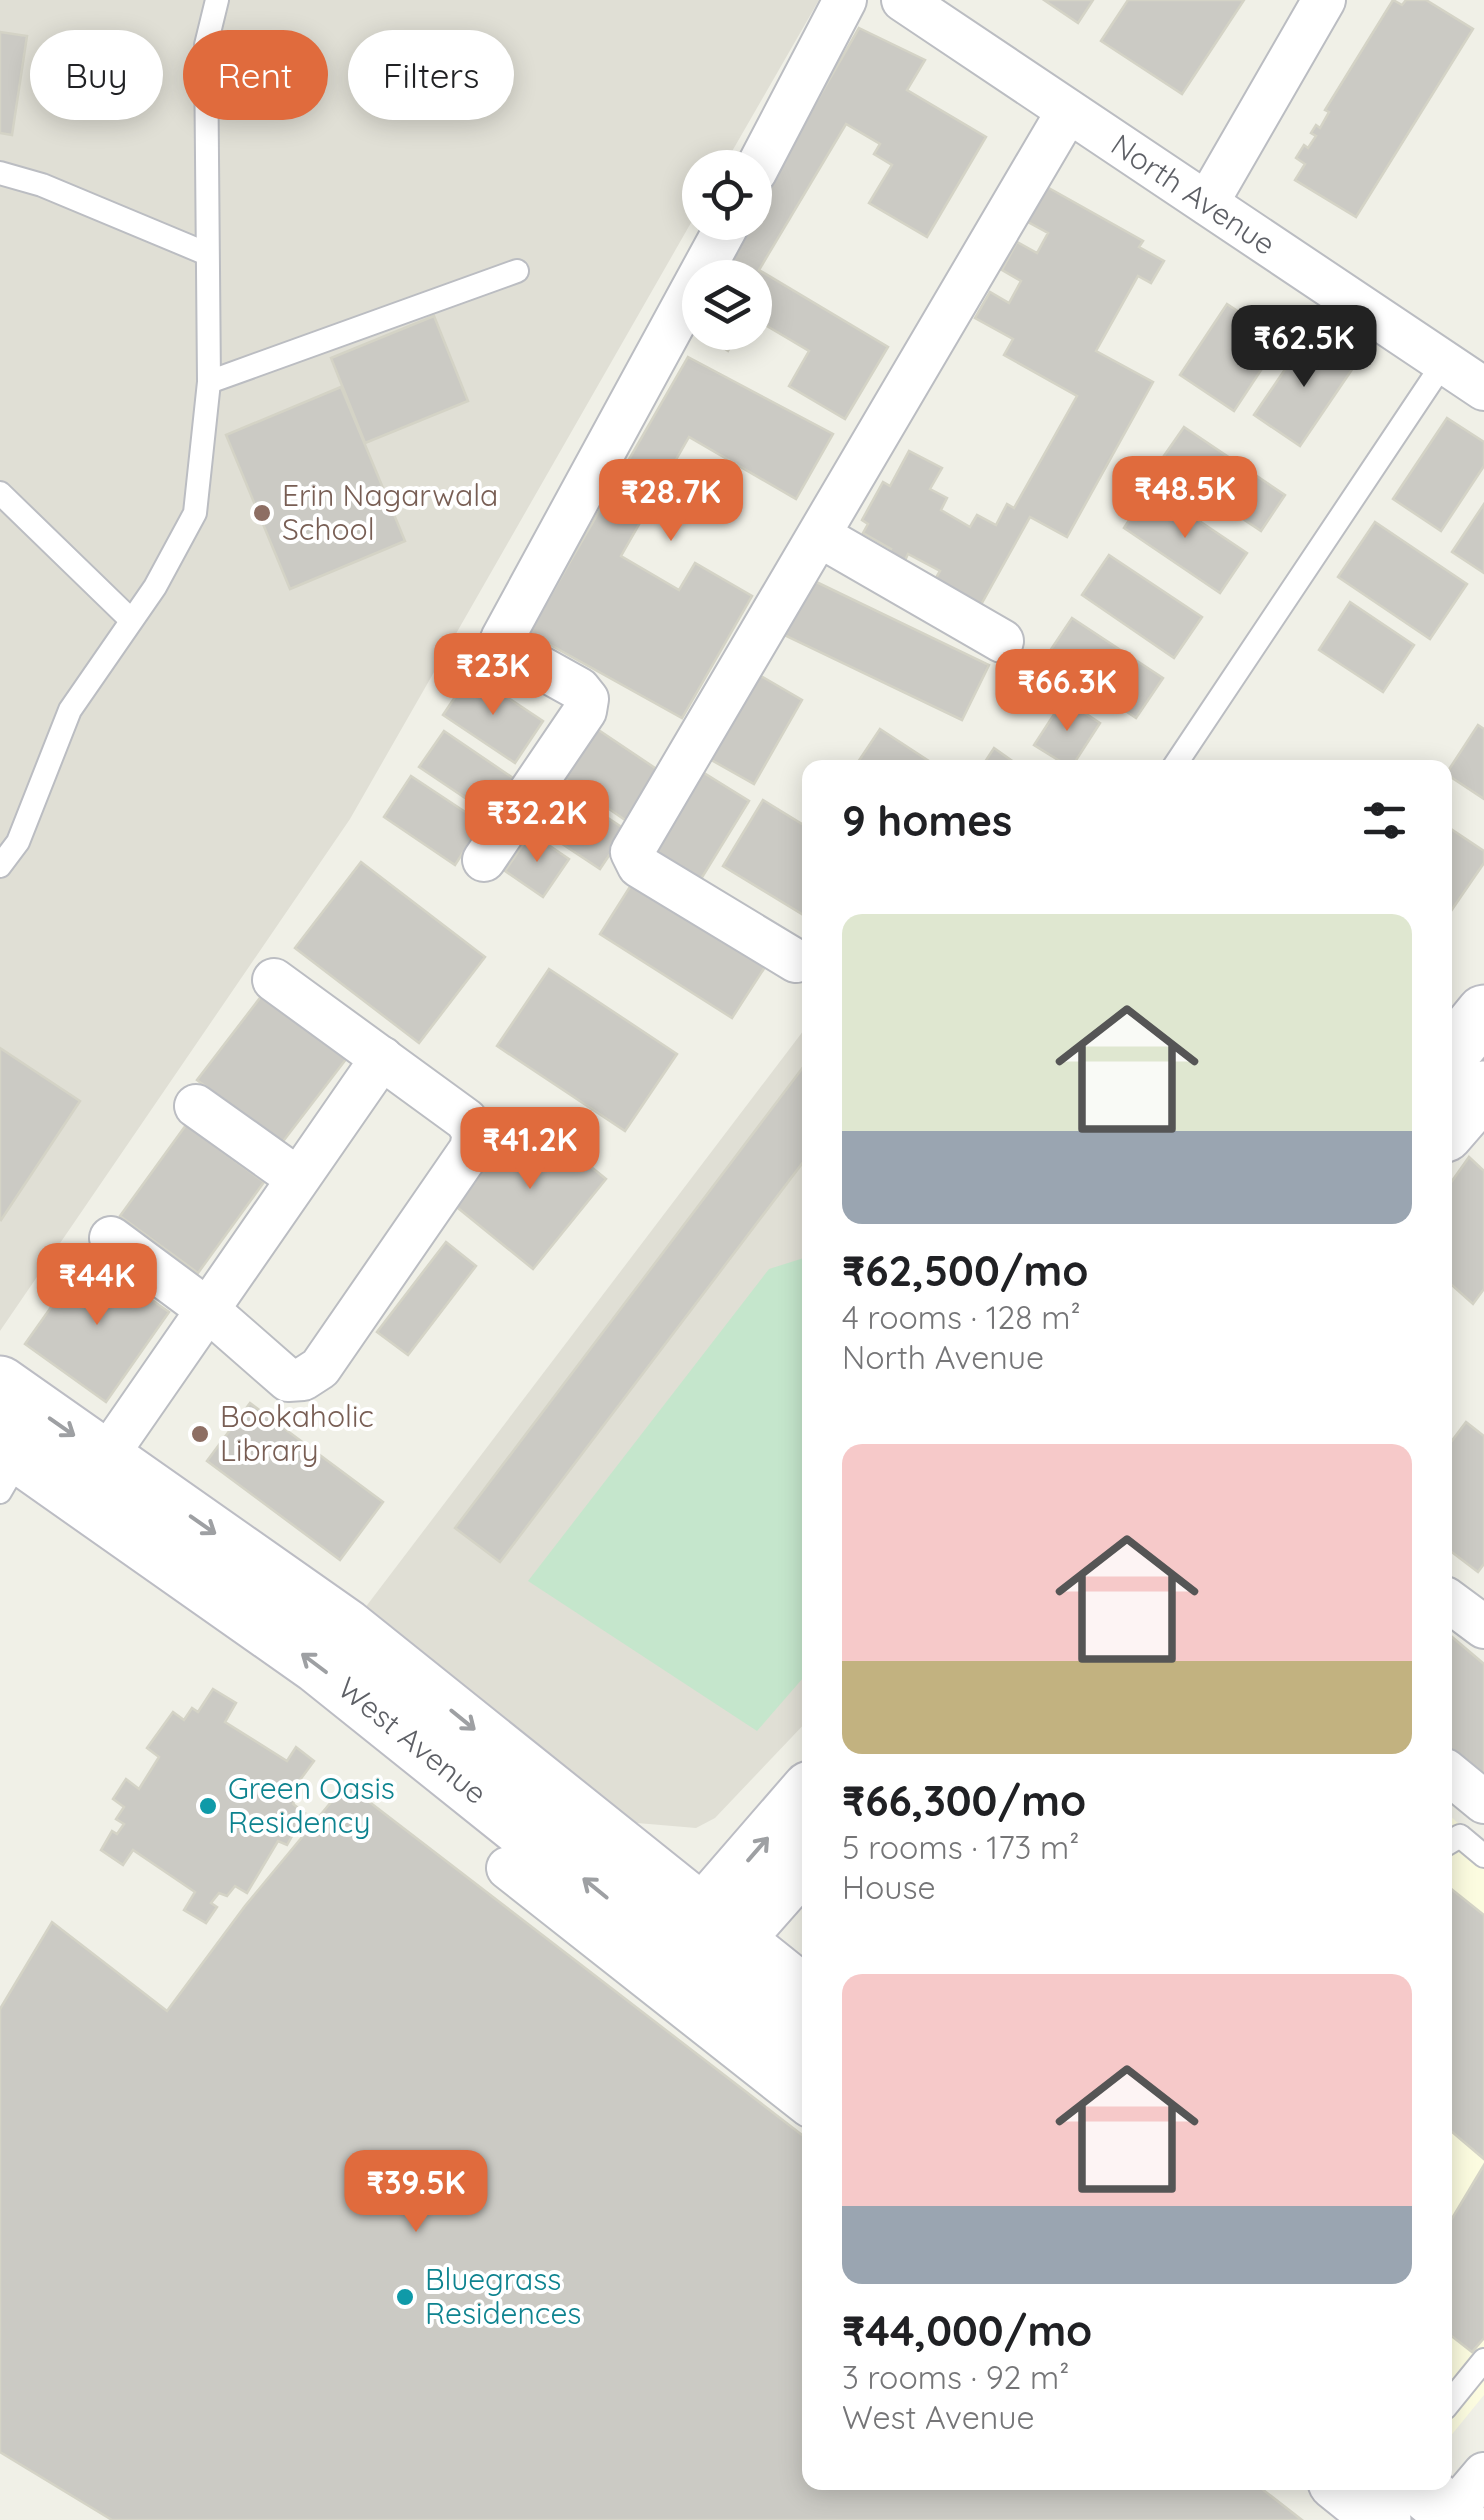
<!DOCTYPE html>
<html lang="en">
<head>
<meta charset="utf-8">
<style>
  :root { --surface:#fff; --page:#f6f6f6; --text:#202124; --muted:#757577; --accent:#e06b3d }
  body { margin:0; font-family:Quicksand,sans-serif; background:var(--page); color:var(--text); height:100vh; display:flex; flex-direction:column; font-size:38px; white-space:nowrap }
  * { box-sizing:border-box; margin:0 }
  p { font-size:32px; color:var(--muted) }
  .icon { flex:none; width:55px; height:55px; fill:none; stroke:currentColor; stroke-width:2; stroke-linecap:round; stroke-linejoin:round }
  .map { position:relative; flex:1; overflow:hidden }
  .details { position:absolute; left:802px; top:760px; width:650px; height:1730px; display:flex; flex-direction:column; background:var(--surface); border-radius:20px; box-shadow:0 5px 25px #0003 }
  .details>* { flex:none }
  .top-card { position:absolute; left:30px; top:30px; width:622px; height:90px; display:flex; gap:20px }
  .tools { position:absolute; left:682px; top:150px; display:grid; gap:20px }
  .tools a { display:grid; place-items:center; width:90px; height:90px; border-radius:50%; background:var(--surface); box-shadow:0 5px 25px #0003; font-size:50px }
  .price { position:absolute; translate:-50% -85px; padding:0 22px; border-radius:20px; background:var(--accent); color:#fff; font-size:32px; line-height:65px; filter:drop-shadow(0 2px 5px #0008) }
  .price::after { content:''; position:absolute; left:50%; top:60px; width:30px; height:22px; margin-left:-15px; background:inherit; clip-path:polygon(0 0,100% 0,50% 100%) }
  .price.active { background:#222; color:#fff }
  ul { padding:0; list-style:none }
  li { display:grid; align-content:center; gap:20px; height:530px; padding:0 40px }
  li span { display:grid; place-items:center; height:310px; border-radius:20px; color:#555 }
  li>.icon { margin-inline-start:auto }
  span .icon { width:180px; height:180px; fill:#fffc; stroke-width:1 }
  li b { font-size:42px }
  h2 { display:flex; justify-content:space-between; align-items:center; height:120px; padding:0 40px; font-size:42px }
  .tag { padding:0 35px; border-radius:45px; background:var(--surface); box-shadow:0 5px 25px #0003; font-size:35px; line-height:90px }
  .tag.active { background:var(--accent); color:#fff }
  .map>svg:first-child { display:block }
  .commercial { fill:#fcfce0 }
  .education { fill:#e0dfd5 }
  .green { fill:#c5e6cc }
  .building { fill:#cbcac4; stroke:#d4d3c6; stroke-width:2.5 }
  .lines { fill:none; stroke-linecap:round; stroke-linejoin:round }
  .lane-casing { stroke:#bbbdc2; stroke-width:26 }
  .street-casing { stroke:#bbbdc2; stroke-width:46 }
  .secondary-casing { stroke:#bcbdc4; stroke-width:59 }
  .lane { stroke:#fff; stroke-width:22 }
  .street { stroke:#fff; stroke-width:42 }
  .secondary { stroke:#fff; stroke-width:55 }
  .oneway { stroke:#9ea0a3 }
  .education-dot { fill:#8d6e63; stroke:#fff; stroke-width:4 }
  .culture-dot { fill:#0f9aa8; stroke:#fff; stroke-width:4 }
  .labels { text-anchor:middle; stroke-width:8; stroke-linejoin:round; paint-order:stroke }
  .street-label { font-size:30px; fill:#5e6066; stroke:#fff }
  .education-label { font-size:30px; fill:#785e54; stroke:#fff; text-anchor:start }
  .culture-label { font-size:30px; fill:#0d838f; stroke:#fff; text-anchor:start }
</style>
</head>
<body>
<div class="map">
<svg width="1484" height="2520" viewBox="0 0 1484 2520">
  <rect width="100%" height="100%" fill="#f0f0e7"/>
  <path class="commercial" d="M1445 1811 1484 1847V2395L1445 2443Z"/>
  <g class="education">
    <path d="M0 0H819L723 167 700 168V207L350 819 0 1331Z"/>
    <path d="M810 1022V1718L715 1818 696 1828 637 1823 606 1809 352 1625Z"/>
  </g>
  <path class="green" d="M810 1256V1670L757 1731 528 1581 769 1269Z"/>
  <g class="building">
    <path d="M1044 0H1093L1078 23Z"/>
    <path d="M1128 0H1244L1182 94 1101 41Z"/>
    <path d="M1393 0 1402 5 1406 0H1426L1473 29 1356 217 1295 180 1305 164 1296 158 1304 145 1308 148 1316 136 1311 133 1316 125 1320 128 1329 112 1325 110Z"/>
    <path d="M859 28 925 60 907 90 986 137 927 237 869 203 892 165 874 154 880 144 846 124 759 270 888 347 845 419 789 386 809 351 755 319V278H715L747 222H755V208Z"/>
    <path d="M0 32 27 36 12 135 0 133Z"/>
    <path d="M1047 187 1143 241 1139 247 1164 261 1151 283 1138 276 1096 351 1153 382 1067 537 1030 517 973 619 927 593 940 571 908 554 901 569 885 560 891 549 863 533 868 524 862 520 883 482 890 486 909 451 942 468 930 489 947 498 941 510 970 527 977 515 996 525 1007 504 1014 508 1077 396 1004 355 1013 339 975 318 990 292 1009 303 1021 281 1002 270 1017 242 1037 253 1048 233 1028 222Z"/>
    <path d="M1227 304 1281 340 1234 411 1180 375Z"/>
    <path d="M434 316 468 401 365 443 331 358Z"/>
    <path d="M701 332H739L728 351Z"/>
    <path d="M1309 334 1355 365 1300 446 1254 415Z"/>
    <path d="M688 357 833 434 796 499 689 437 621 556 679 590 695 563 752 596 682 718 529 633Z"/>
    <path d="M341 387 405 541 290 589 226 435Z"/>
    <path d="M1447 418 1484 442V466L1441 531 1393 499Z"/>
    <path d="M1184 427 1285 495 1261 531 1159 463Z"/>
    <path d="M1150 488 1247 553 1220 593 1124 528Z"/>
    <path d="M1484 504V573L1452 552Z"/>
    <path d="M1375 522 1467 584 1430 639 1338 577Z"/>
    <path d="M1109 555 1202 617 1174 658 1082 595Z"/>
    <path d="M808 578 989 665 962 720 782 634Z"/>
    <path d="M1350 602 1414 645 1383 692 1319 650Z"/>
    <path d="M1072 618 1163 678 1136 718 1046 657Z"/>
    <path d="M754 672 802 700 754 784 706 757Z"/>
    <path d="M471 673 543 721 515 763 443 715Z"/>
    <path d="M1064 699 1100 723 1071 768 1034 745Z"/>
    <path d="M1478 725 1484 729V799L1446 774Z"/>
    <path d="M594 727 661 772 628 822 561 776Z"/>
    <path d="M880 729 935 765 933 768H854Z"/>
    <path d="M444 731 513 778 489 814 419 767Z"/>
    <path d="M994 748 1022 768H981Z"/>
    <path d="M696 768 749 801 701 879 648 847Z"/>
    <path d="M411 776 482 823 455 865 384 817Z"/>
    <path d="M556 783 626 830 600 869 529 822Z"/>
    <path d="M763 800 810 829V919L723 866Z"/>
    <path d="M1445 825 1484 851V863L1451 911 1445 907Z"/>
    <path d="M531 833 569 859 543 897 505 871Z"/>
    <path d="M361 862 485 957 419 1043 295 948Z"/>
    <path d="M633 882 765 967 732 1018 600 934Z"/>
    <path d="M549 969 677 1054 625 1131 497 1046Z"/>
    <path d="M266 990 350 1054 281 1144 197 1080Z"/>
    <path d="M0 1048 80 1101 1 1220 0 1219Z"/>
    <path d="M810 1058V1153L500 1562 455 1528Z"/>
    <path d="M526 1114 606 1179 533 1269 453 1204Z"/>
    <path d="M186 1125 264 1182 198 1273 120 1216Z"/>
    <path d="M1469 1157 1484 1171V1289L1473 1304 1445 1279V1191Z"/>
    <path d="M446 1242 476 1266 408 1355 377 1332Z"/>
    <path d="M88 1255 169 1312 106 1402 25 1344Z"/>
    <path d="M250 1403 383 1502 340 1560 207 1461Z"/>
    <path d="M1466 1422 1484 1436V1564L1478 1572 1445 1547V1450Z"/>
    <path d="M1445 1631 1484 1664V1793L1445 1759Z"/>
    <path d="M213 1689 236 1703 225 1722 287 1761 296 1747 314 1761 294 1788 300 1792 293 1804 305 1813 287 1845 278 1841 247 1893 235 1886 227 1896 219 1893 211 1903 217 1907 206 1923 184 1910 195 1892 133 1850 123 1865 101 1850 112 1831 117 1834 124 1824 116 1819 124 1807 113 1799 126 1779 139 1789 159 1757 147 1748 173 1712 184 1720 192 1708 198 1712Z"/>
    <path d="M346 1784 810 2141V2482H1253L1302 2520H112L0 2452V2009L52 1922 167 2011 245 1906Z"/>
    <path d="M1445 1884 1484 1915V2159L1445 2126Z"/>
    <path d="M1484 2165V2338L1472 2352 1445 2331V2230Z"/>
  </g>
  <g class="lines">
    <g class="lane-casing">
      <g id="lane">
        <path d="M0 173 42 185 205 253"/>
        <path d="M209 382 517 271"/>
        <path d="M0 493 131 620"/>
        <path d="M1173 768 1444 362"/>
        <path d="M0 866 18 842 70 710 155 587 195 513 209 382 206 45 217 0"/>
        <path d="M0 1492 21 1456"/>
        <path d="M1445 1845 1460 1836 1484 1856"/>
        <path d="M1445 2408 1484 2360"/>
      </g>
    </g>
    <g class="street-casing">
      <g id="street">
        <path d="M903 0 1484 389"/>
        <path d="M755 172 845 0"/>
        <path d="M1207 203 1324 0"/>
        <path d="M820 536 1002 641"/>
        <path d="M484 860 585 711 587 699 579 689 509 650 502 639 729 222"/>
        <path d="M796 961 639 866 632 852 1068 111"/>
        <path d="M196 1106 297 1178"/>
        <path d="M111 1238 208 1310 288 1380 303 1379 320 1368 471 1149 474 1133 466 1120 274 980"/>
        <path d="M89 1481 382 1058"/>
        <path d="M1445 1598 1484 1627"/>
        <path d="M1445 1770 1484 1802"/>
        <path d="M508 1868 810 2106"/>
        <path d="M1445 2520 1484 2474"/>
      </g>
    </g>
    <g class="secondary-casing">
      <g id="secondary">
        <path d="M1445 1061 1484 1013"/>
        <path d="M1445 1134 1484 1089"/>
        <path d="M0 1384 346 1627 810 1999"/>
        <path d="M0 1442 317 1665 810 2060"/>
        <path d="M680 1939 810 1789"/>
        <path d="M713 1965 810 1855"/>
        <path d="M1336 2482 1383 2520"/>
        <path d="M1413 2482 1459 2520"/>
      </g>
    </g>
    <use href="#lane" class="lane"/>
    <use href="#street" class="street"/>
    <use href="#secondary" class="secondary"/>
  </g>
  <defs><path id="oneway-shaft" d="M-6 0H5M1.5-3L5.5 0L1.5 3" fill="none" stroke-width="1.6" stroke-linecap="round" stroke-linejoin="round" transform="scale(2.5)"/></defs>
  <g class="oneway">
    <use href="#oneway-shaft" transform="translate(62 1427) rotate(35)"/>
    <use href="#oneway-shaft" transform="translate(203 1525) rotate(35)"/>
    <use href="#oneway-shaft" transform="translate(314 1663) rotate(-143)"/>
    <use href="#oneway-shaft" transform="translate(463 1720) rotate(39)"/>
    <use href="#oneway-shaft" transform="translate(758 1849) rotate(-49)"/>
    <use href="#oneway-shaft" transform="translate(595 1888) rotate(-141)"/>
  </g>
  <g class="education-dot">
    <circle cx="262" cy="513" r="10"/>
    <circle cx="200" cy="1434" r="10"/>
  </g>
  <g class="culture-dot">
    <circle cx="208" cy="1806" r="10"/>
    <circle cx="405" cy="2297" r="10"/>
  </g>
  <g class="labels">
    <g class="street-label">
      <text transform="translate(1193 195) rotate(34)" y="10">North Avenue</text>
      <text transform="translate(412 1741) rotate(39)" y="10">West Avenue</text>
    </g>
    <g class="education-label">
      <text x="282" y="506">Erin Nagarwala<tspan x="282" dy="34">School</tspan></text>
      <text x="220" y="1427">Bookaholic<tspan x="220" dy="34">Library</tspan></text>
    </g>
    <g class="culture-label">
      <text x="228" y="1799">Green Oasis<tspan x="228" dy="34">Residency</tspan></text>
      <text x="425" y="2290">Bluegrass<tspan x="425" dy="34">Residences</tspan></text>
    </g>
  </g>
</svg>
<div class="tools">
<a><svg class="icon" aria-label="locate" viewBox="0 0 24 24"><circle cx="12" cy="12" r="6"/><path d="M12 2v4M12 18v4M2 12h4M18 12h4"/></svg></a>
<a><svg class="icon" aria-label="layers" viewBox="0 0 24 24"><path d="M12 4l9 5-9 5-9-5zM3 14l9 5 9-5"/></svg></a>
</div>
<b class="price active" style="left:1304px;top:390px">₹62.5K</b>
<b class="price" style="left:1185px;top:541px">₹48.5K</b>
<b class="price" style="left:671px;top:544px">₹28.7K</b>
<b class="price" style="left:493px;top:718px">₹23K</b>
<b class="price" style="left:1067px;top:734px">₹66.3K</b>
<b class="price" style="left:537px;top:865px">₹32.2K</b>
<b class="price" style="left:530px;top:1192px">₹41.2K</b>
<b class="price" style="left:97px;top:1328px">₹44K</b>
<b class="price" style="left:416px;top:2235px">₹39.5K</b>
<div class="top-card">
<a class="tag">Buy</a>
<a class="tag active">Rent</a>
<a class="tag">Filters</a>
</div>
<section class="details">
<h2>9 homes<svg class="icon" aria-label="filters" viewBox="0 0 24 24"><path d="M4 7h16M4 17h16"/><circle cx="9" cy="7" r="2"/><circle cx="15" cy="17" r="2"/></svg></h2>
<ul>
<li><span style="background:linear-gradient(#dfe7d0 70%,#9aa5b1 0)"><svg class="icon" aria-label="home" viewBox="0 0 24 24"><path d="M3 11l9-7 9 7M6 9v11h12V9"/></svg></span><div><b>₹62,500/mo</b><p>4 rooms · 128 m²</p><p>North Avenue</p></div></li>
<li><span style="background:linear-gradient(#f6c9c9 70%,#c2b280 0)"><svg class="icon" aria-label="home" viewBox="0 0 24 24"><path d="M3 11l9-7 9 7M6 9v11h12V9"/></svg></span><div><b>₹66,300/mo</b><p>5 rooms · 173 m²</p><p>House</p></div></li>
<li><span style="background:linear-gradient(#f6c9c9 75%,#9aa5b1 0)"><svg class="icon" aria-label="home" viewBox="0 0 24 24"><path d="M3 11l9-7 9 7M6 9v11h12V9"/></svg></span><div><b>₹44,000/mo</b><p>3 rooms · 92 m²</p><p>West Avenue</p></div></li>
</ul>
</section>
</div>
</body>
</html>
